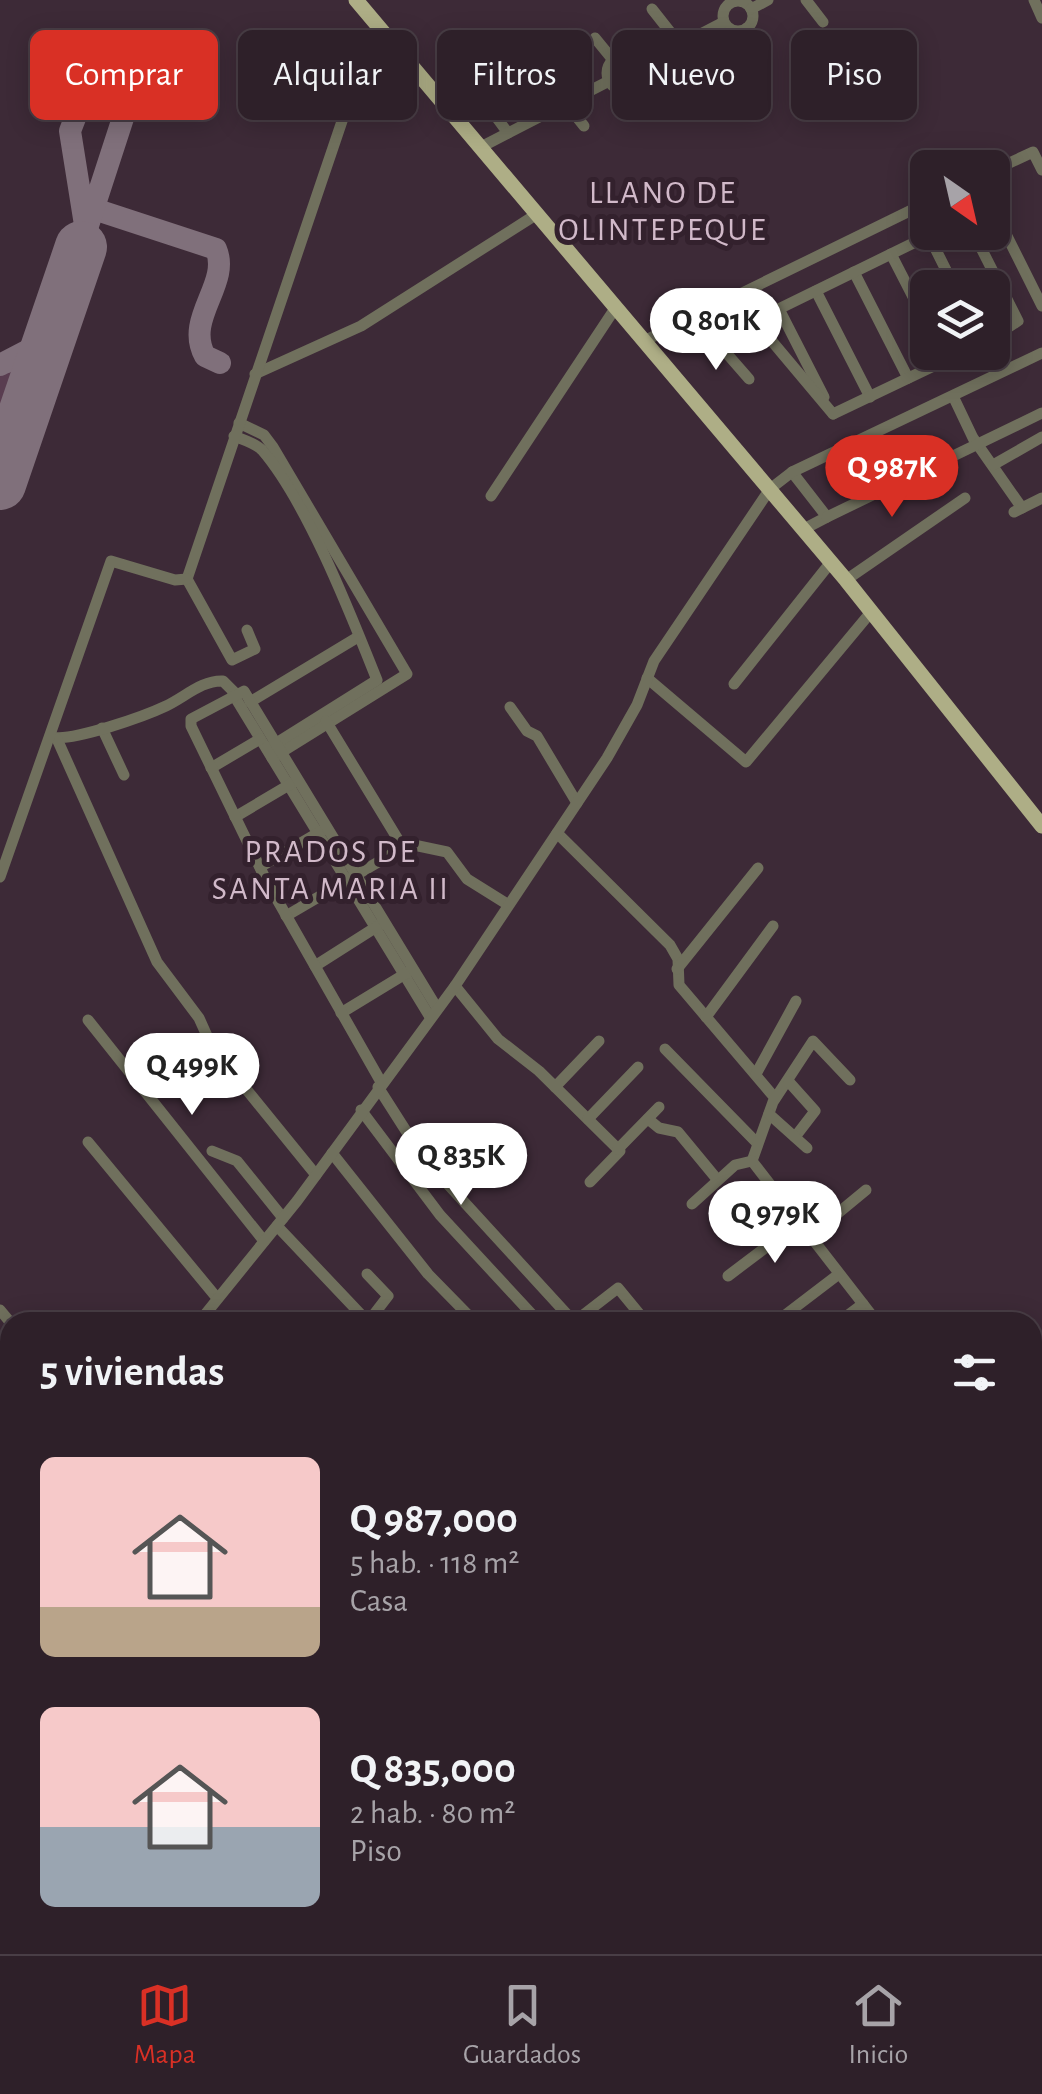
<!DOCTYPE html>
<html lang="es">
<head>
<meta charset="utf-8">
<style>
  :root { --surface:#2e2029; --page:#362831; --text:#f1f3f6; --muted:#a7a3a8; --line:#493e46; --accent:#d93025 }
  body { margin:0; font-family:"Alegreya Sans",sans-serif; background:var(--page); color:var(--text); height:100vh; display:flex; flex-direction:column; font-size:38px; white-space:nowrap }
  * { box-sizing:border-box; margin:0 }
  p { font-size:32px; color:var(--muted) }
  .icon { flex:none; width:55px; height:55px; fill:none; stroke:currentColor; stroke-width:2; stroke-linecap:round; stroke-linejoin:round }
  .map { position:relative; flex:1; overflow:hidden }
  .panel { position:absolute; left:0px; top:1312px; width:1042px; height:642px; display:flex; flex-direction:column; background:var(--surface); border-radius:30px 30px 0 0; box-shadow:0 5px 25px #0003,0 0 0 2px var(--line) }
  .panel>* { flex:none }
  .hud { position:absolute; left:30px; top:30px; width:982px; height:90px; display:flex; gap:20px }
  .needle { width:65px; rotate:146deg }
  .tools { position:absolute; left:910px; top:150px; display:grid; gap:20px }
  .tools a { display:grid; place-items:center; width:100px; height:100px; border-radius:15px; background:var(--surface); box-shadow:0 5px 25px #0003,0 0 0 2px var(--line); font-size:50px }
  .price { position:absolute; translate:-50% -85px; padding:0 22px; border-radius:35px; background:#fff; color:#222; font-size:32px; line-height:65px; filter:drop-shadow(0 2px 5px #0008) }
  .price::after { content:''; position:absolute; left:50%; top:60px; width:30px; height:22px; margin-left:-15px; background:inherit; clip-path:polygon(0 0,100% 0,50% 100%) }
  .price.current { background:var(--accent); color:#fff }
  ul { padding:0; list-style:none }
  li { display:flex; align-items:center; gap:30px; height:250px; padding:0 40px }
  li span { display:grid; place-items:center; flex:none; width:280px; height:200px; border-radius:15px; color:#555 }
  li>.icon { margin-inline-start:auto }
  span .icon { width:120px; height:120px; fill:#fffc; stroke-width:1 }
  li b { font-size:42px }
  h2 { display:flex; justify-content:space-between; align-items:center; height:120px; padding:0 40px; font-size:42px }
  .pill { padding:0 35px; border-radius:15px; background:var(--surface); box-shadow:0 5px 25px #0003,0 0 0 2px var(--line); font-size:35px; line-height:90px }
  .pill.current { background:var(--accent); color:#fff }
  .tab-bar { display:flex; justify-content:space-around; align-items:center; height:140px; border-top:2px solid var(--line); background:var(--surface); font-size:28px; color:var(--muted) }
  .tab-bar a { display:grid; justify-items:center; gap:5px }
  .tab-bar .current { color:var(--accent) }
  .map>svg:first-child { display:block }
  .green { fill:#593d50 }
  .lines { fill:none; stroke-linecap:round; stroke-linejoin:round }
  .taxiway { stroke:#80707b; stroke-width:22 }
  .runway { stroke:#80707b; stroke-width:52 }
  .minor { stroke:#70705d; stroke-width:11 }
  .major { stroke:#aeae86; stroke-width:15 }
  .labels { text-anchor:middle; stroke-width:10; stroke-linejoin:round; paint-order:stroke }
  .neighbourhood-label { font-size:32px; letter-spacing:2.5px; fill:#d1b9c9; stroke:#33212d }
</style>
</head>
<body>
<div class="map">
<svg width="1042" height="1954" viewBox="0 0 1042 1954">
  <rect width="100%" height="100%" fill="#3d2a37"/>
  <path class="green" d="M8 372 17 375 21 387 0 449V375Z"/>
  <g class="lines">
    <g class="taxiway">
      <path d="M94 209 216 249C231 284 184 318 205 356L220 363"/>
      <path d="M81 247 123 118 118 100 101 93 82 100 70 131 86 231"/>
      <path d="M7 362 18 360 28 372 31 394"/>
      <path d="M0 365 44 342 54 325"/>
    </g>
    <path class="runway" d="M0 484 81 247"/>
    <g class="minor">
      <path d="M806 0 823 22"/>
      <path d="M1034 0 1042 18"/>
      <circle cx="738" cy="16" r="15"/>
      <path d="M652 9 708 80"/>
      <path d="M751 9 768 0"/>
      <path d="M747 28 766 51"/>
      <path d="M595 38 613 60"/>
      <circle cx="624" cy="73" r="17"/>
      <path d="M639 66 724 22"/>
      <path d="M537 67 584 126"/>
      <path d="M633 87 651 109"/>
      <path d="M480 95 508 133"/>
      <path d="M481 147 609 81"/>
      <path d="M992 171 1033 152 1042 170"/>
      <path d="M992 206 1042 306"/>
      <path d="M973 232 1018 321 992 338"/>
      <path d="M929 236 955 288"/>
      <path d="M891 254 928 326"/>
      <path d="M854 272 908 378"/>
      <path d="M816 291 870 397"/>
      <path d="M779 309 824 397"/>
      <path d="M755 321 833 414"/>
      <path d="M644 341 928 202"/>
      <path d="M255 374 361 326 537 214"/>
      <path d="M749 379 715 340 936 232"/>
      <path d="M953 396 973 438 1022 508"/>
      <path d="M833 414 963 352"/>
      <path d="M239 423 264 435 273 447 407 674 272 758"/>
      <path d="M234 436C244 440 255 443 262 450 307 502 351 615 377 680L267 749"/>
      <path d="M993 465 1042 437"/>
      <path d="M792 472 827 517 804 529"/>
      <path d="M491 496 616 307"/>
      <path d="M1014 512 1042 498"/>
      <path d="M827 517 1042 413"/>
      <path d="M846 580 965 498"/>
      <path d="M247 630 255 649 232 660 187 579 360 68 389 39"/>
      <path d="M647 678 746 762 871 612"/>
      <path d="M734 684 831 562"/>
      <path d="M233 694 430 1017"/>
      <path d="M250 702 358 637"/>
      <path d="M510 707 527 731 537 736 577 803"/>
      <path d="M326 721 402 846"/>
      <path d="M102 728 124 775"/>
      <path d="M52 737C72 742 145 716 166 706 185 697 202 680 223 681L235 693"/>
      <path d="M57 739 157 962 199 1018 212 1047 316 1175"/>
      <path d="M211 768 260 739"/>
      <path d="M235 817 294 782"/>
      <path d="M557 833 670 945 678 959 679 985 775 1098"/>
      <path d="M260 867 323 830"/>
      <path d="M0 877 111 561 175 580 187 579"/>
      <path d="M286 916 409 844 447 852 467 879 507 904"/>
      <path d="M315 966 381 924"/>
      <path d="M677 969 758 868"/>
      <path d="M455 986 498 1039 539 1071 620 1151 590 1182"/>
      <path d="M341 1013 410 971"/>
      <path d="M706 1017 773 926"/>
      <path d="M88 1020 264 1241"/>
      <path d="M665 1049 756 1142"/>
      <path d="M756 1074 796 1001"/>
      <path d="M850 1080 813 1041 773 1102 752 1161 877 1322"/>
      <path d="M381 1082 266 880 191 726V719L244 691 437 1008"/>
      <path d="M789 1082 815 1111 795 1137"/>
      <path d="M378 1087 422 1156 574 1322"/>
      <path d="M555 1087 599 1041"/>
      <path d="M361 1110 440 1215 539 1322"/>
      <path d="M769 1114 807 1148"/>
      <path d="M588 1119 638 1067"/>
      <path d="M648 1119 659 1128 678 1132 716 1178"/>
      <path d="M88 1142 217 1298"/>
      <path d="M618 1149 659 1107"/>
      <path d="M212 1151 237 1161 283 1218"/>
      <path d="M332 1153 428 1274 475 1322"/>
      <path d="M692 1204 735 1165 752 1161"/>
      <path d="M277 1226 368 1322 388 1296 367 1274"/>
      <path d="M809 1237 866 1190"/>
      <path d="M728 1276 798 1223"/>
      <path d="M0 1310 10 1322"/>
      <path d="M199 1322 297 1201 455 986 607 758 637 705 654 661 770 489 792 472 1042 353"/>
      <path d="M574 1322 618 1288 646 1322"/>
      <path d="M776 1322 839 1274"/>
      <path d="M839 1322 863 1304"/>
      <path d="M0 1343 10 1332"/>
      <path d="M0 1385 10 1395"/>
      <path d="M0 1455 10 1443"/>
      <path d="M0 1515 10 1529"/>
      <path d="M0 1605 10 1592"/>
      <path d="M0 1817 10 1825"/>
      <path d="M537 1945 543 1954"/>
      <path d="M277 1954 282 1948"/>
      <path d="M319 1954 332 1945"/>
      <path d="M599 1954 613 1945"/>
    </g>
    <path class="major" d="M356 0 846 580 1042 826"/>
  </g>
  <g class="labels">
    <g class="neighbourhood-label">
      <text x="663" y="203">LLANO DE<tspan x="663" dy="37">OLINTEPEQUE</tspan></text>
      <text x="331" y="862">PRADOS DE<tspan x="331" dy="37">SANTA MARIA II</tspan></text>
    </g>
  </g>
</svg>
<div class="tools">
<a><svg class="needle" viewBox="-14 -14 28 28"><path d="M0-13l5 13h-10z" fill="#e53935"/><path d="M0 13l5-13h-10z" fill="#a7a3a8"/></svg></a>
<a><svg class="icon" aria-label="layers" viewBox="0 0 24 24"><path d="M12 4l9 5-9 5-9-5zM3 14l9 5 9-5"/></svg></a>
</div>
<b class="price" style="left:716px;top:373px">Q 801K</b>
<b class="price current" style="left:892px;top:520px">Q 987K</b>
<b class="price" style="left:192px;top:1118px">Q 499K</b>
<b class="price" style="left:461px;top:1208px">Q 835K</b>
<b class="price" style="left:775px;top:1266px">Q 979K</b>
<div class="hud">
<a class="pill current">Comprar</a>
<a class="pill">Alquilar</a>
<a class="pill">Filtros</a>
<a class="pill">Nuevo</a>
<a class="pill">Piso</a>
</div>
<section class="panel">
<h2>5 viviendas<svg class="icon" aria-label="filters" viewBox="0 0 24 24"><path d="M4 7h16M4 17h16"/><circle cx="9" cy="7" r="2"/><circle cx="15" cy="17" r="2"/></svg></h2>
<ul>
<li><span style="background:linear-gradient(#f6c9c9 75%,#b9a48a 0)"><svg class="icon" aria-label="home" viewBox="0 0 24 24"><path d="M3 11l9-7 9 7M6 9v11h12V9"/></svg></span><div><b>Q 987,000</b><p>5 hab. · 118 m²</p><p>Casa</p></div></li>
<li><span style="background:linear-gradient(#f6c9c9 60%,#9aa5b1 0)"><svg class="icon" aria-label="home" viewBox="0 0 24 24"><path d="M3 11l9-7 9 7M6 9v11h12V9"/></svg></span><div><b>Q 835,000</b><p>2 hab. · 80 m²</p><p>Piso</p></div></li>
</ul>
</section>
</div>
<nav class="tab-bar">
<a class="current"><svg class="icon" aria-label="map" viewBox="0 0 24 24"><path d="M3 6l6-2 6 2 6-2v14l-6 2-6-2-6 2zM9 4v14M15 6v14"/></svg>Mapa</a>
<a><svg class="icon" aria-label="saved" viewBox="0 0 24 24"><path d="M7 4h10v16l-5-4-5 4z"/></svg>Guardados</a>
<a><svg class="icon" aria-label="home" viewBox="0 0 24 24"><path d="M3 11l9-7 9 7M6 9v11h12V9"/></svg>Inicio</a>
</nav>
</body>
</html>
